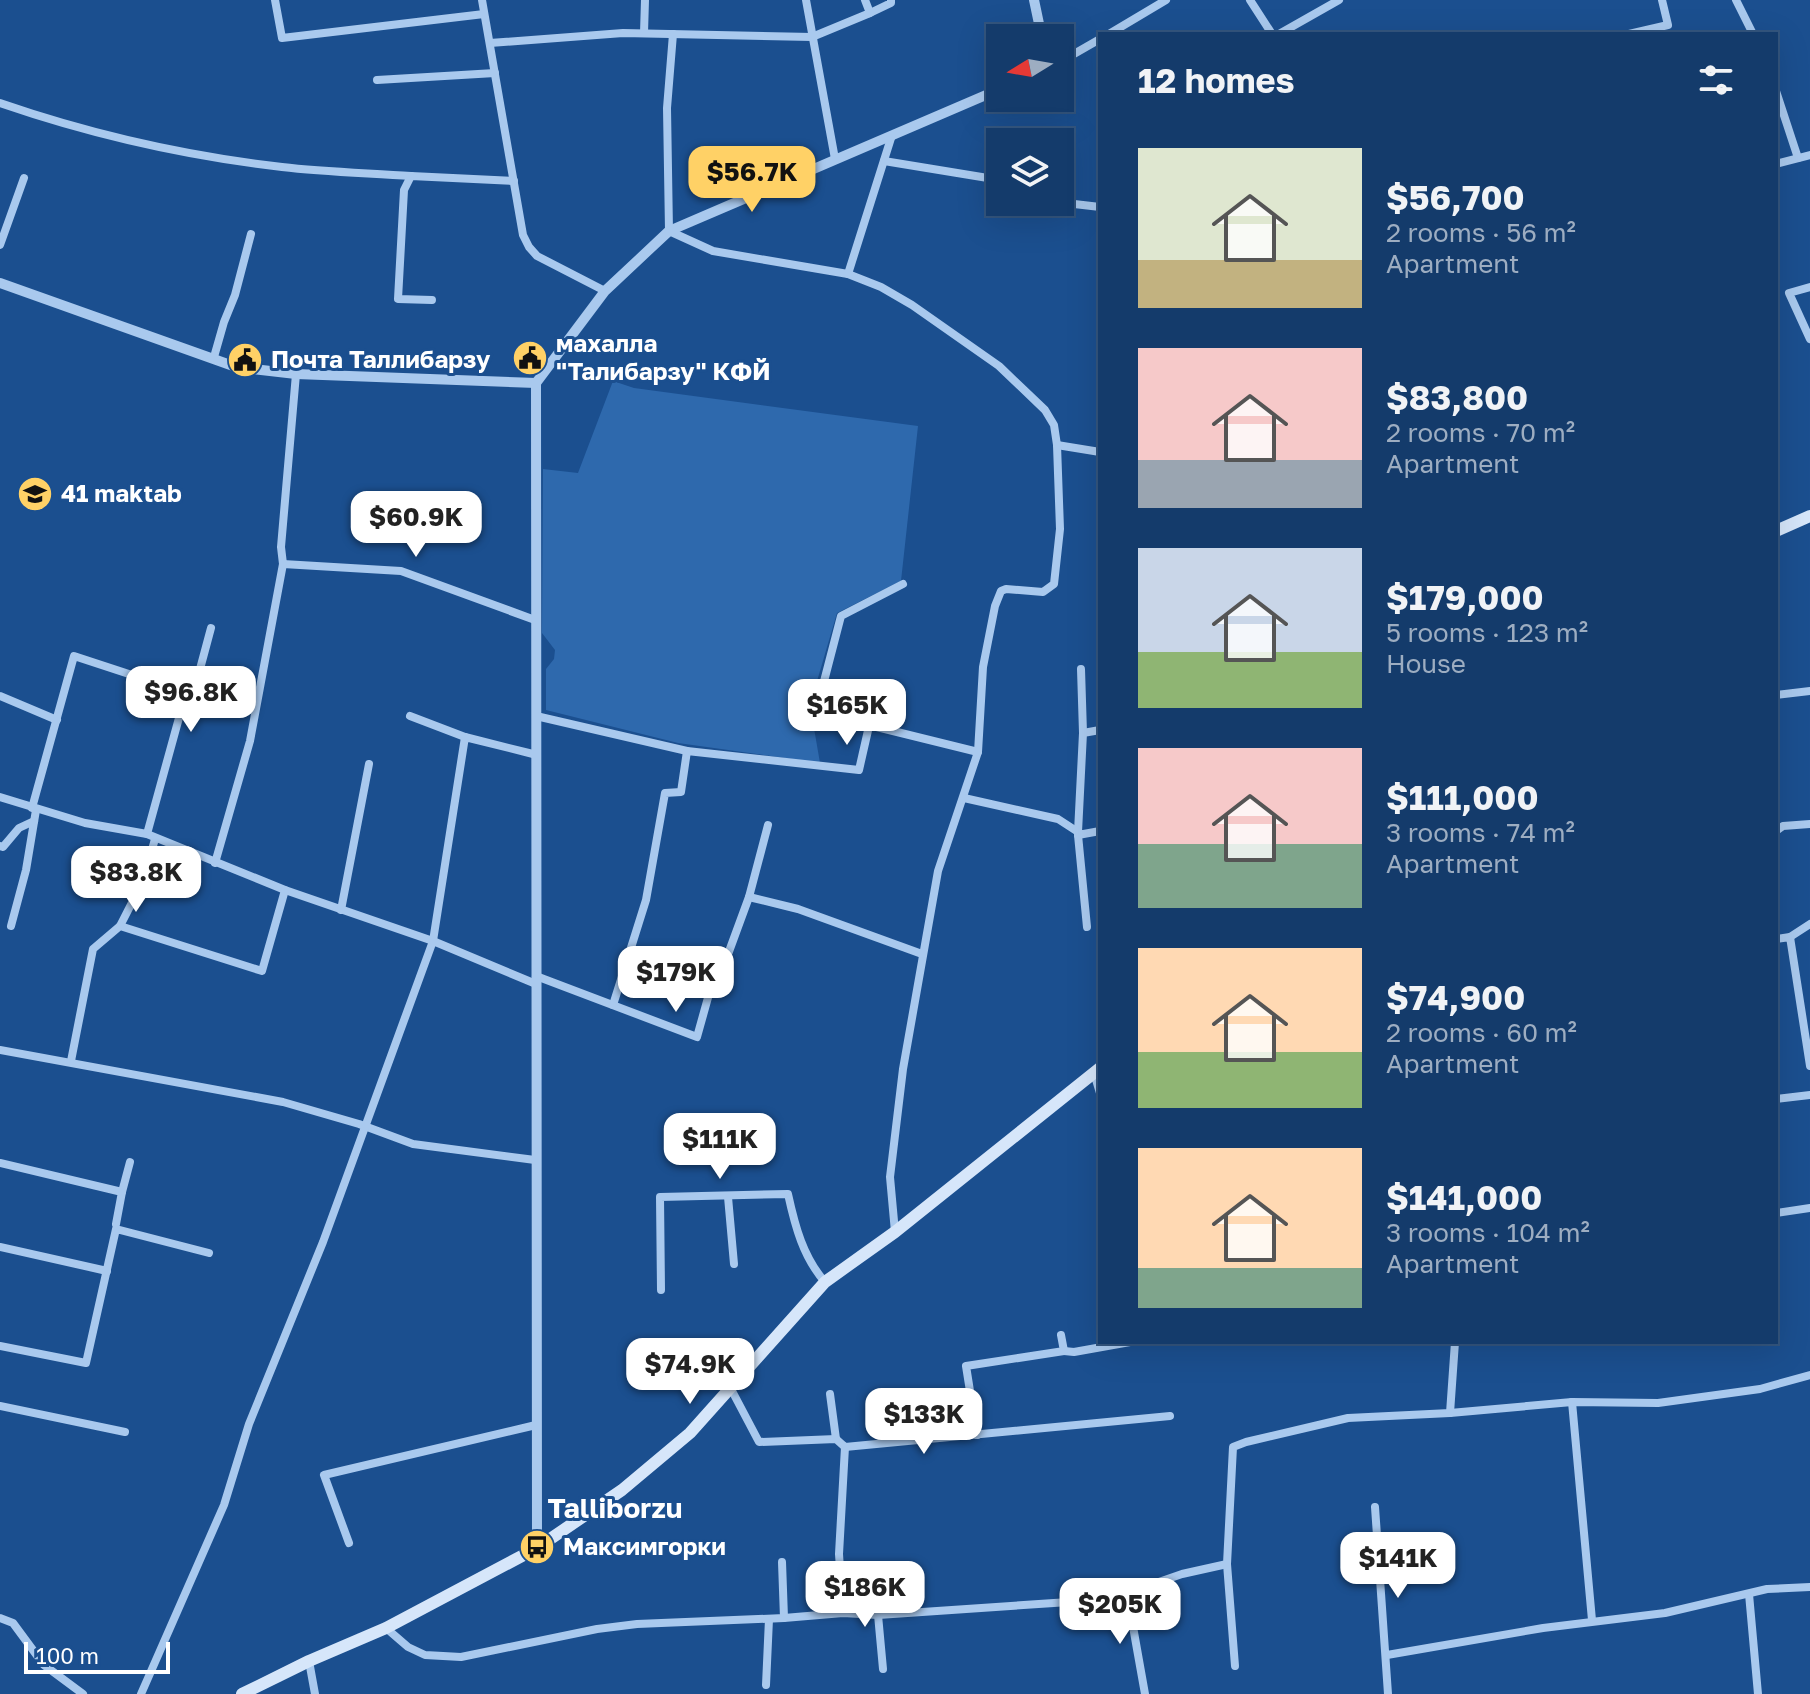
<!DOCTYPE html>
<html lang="en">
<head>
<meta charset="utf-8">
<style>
  :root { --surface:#143b6b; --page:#214673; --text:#f1f3f6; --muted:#9dadc1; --line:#33557e; --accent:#ffd166 }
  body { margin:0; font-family:"Golos Text",sans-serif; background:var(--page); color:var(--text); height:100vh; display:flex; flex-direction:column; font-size:30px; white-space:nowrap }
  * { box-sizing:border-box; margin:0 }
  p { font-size:26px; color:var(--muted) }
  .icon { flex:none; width:44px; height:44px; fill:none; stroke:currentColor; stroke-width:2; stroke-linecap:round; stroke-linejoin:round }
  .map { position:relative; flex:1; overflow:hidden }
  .drawer { position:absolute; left:1098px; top:32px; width:680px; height:1312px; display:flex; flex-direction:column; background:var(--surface); border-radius:0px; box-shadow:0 8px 32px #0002,0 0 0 2px var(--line) }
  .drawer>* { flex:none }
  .needle { width:52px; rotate:259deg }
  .fabs { position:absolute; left:986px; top:24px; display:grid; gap:16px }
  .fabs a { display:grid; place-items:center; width:88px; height:88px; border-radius:0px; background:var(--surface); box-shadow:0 8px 32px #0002,0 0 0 2px var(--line); font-size:40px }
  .scale { position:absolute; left:24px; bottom:20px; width:146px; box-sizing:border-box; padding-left:8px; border:4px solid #fff; border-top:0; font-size:22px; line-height:28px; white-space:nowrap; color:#fff; -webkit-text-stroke:6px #1b4f8f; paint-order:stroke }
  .price { position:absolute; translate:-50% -68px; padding:0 18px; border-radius:16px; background:#fff; color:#222; font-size:26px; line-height:52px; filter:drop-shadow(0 2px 4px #0008) }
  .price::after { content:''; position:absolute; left:50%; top:48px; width:24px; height:18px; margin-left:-12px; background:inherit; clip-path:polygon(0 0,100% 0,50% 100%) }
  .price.active { background:var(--accent); color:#111 }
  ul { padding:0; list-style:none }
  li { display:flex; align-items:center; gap:24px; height:200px; padding:0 40px }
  li span { display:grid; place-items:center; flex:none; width:224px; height:160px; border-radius:0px; color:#555 }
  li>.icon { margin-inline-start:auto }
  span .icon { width:96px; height:96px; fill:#fffc; stroke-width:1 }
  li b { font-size:34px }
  h2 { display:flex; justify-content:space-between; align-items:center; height:96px; padding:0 40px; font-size:34px }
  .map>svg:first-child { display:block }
  .green { fill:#2e69ad }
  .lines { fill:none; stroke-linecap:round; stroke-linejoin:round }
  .minor { stroke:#a9c9ee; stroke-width:8 }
  .tertiary { stroke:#a9c9ee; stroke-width:10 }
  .secondary { stroke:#d6e6fa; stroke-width:12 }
  .labels { text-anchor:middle; stroke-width:6; stroke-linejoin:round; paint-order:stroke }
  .poi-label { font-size:24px; font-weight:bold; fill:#fff; stroke:#1b4f8f; text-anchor:start }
  .quarter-label { font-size:28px; font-weight:bold; fill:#fff; stroke:#1b4f8f }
</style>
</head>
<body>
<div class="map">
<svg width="1810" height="1694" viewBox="0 0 1810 1694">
  <rect width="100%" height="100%" fill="#1b4f8f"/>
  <path class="green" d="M613 381 634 388 918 426 901 581 837 613 810 705 820 763 678 743 546 710V669L554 659 555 650 542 633 543 469 578 473Z"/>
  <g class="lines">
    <g class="minor">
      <path d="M275 0 282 38 484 14"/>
      <path d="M482 0 523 235 529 247 537 256 605 291"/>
      <path d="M806 0 835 159"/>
      <path d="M1250 0 1272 34"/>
      <path d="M1736 0 1753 34"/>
      <path d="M870 13 891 3V0"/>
      <path d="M644 33 645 0"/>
      <path d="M673 34 667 108 669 231 713 251 848 274"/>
      <path d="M1109 34 1166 0"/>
      <path d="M1279 34 1339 0"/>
      <path d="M1492 34H1526"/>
      <path d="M1629 34 1668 25 1662 0"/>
      <path d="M490 43 623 33 812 37 870 13 865 0"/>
      <path d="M1060 62 1100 39"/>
      <path d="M377 80 495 73"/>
      <path d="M1776 91 1798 158"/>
      <path d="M0 103C90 134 187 156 282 167 324 172 368 173 411 176"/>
      <path d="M892 135 848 274 881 287 912 305 999 366 1045 410 1054 425 1057 445 1060 529 1054 584 1043 592 1006 589 1001 591 995 606 983 667 978 752 938 871 903 1069 890 1177 895 1232"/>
      <path d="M884 161 1000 180"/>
      <path d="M1776 164 1810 155"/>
      <path d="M1057 202 1100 207"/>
      <path d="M0 245 24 178"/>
      <path d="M1810 287 1789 293 1810 339"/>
      <path d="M432 300 398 299 404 190 411 176 514 181"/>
      <path d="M214 357 224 322 235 295 251 234"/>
      <path d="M1057 445 1100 452"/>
      <path d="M283 564 401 571 535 620"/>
      <path d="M903 584 841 616 816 712 978 752"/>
      <path d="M1081 669 1083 733"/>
      <path d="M1776 695 1810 691"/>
      <path d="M0 696 57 720"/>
      <path d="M410 716 465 737"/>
      <path d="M536 716 687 751"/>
      <path d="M1100 730 1083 733 1078 832V835L1100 831"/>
      <path d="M0 797 85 823 147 834 285 890 433 941 536 984"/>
      <path d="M964 798 1058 819 1078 832"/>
      <path d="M32 808 74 656 193 695"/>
      <path d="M768 825 749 897 798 909 922 954"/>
      <path d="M1776 831 1783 826 1810 824"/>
      <path d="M147 834 182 707 193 695 211 628"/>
      <path d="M1078 835 1087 927"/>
      <path d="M0 846 3 847 19 828 34 821"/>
      <path d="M215 863 250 741 283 564 281 547 296 374"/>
      <path d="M341 910 369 764"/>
      <path d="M11 926 26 870 36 810"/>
      <path d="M120 926 143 881 155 839"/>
      <path d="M1790 937 1810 924"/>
      <path d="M1776 939 1790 937 1810 1066"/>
      <path d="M536 976 697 1037 709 994 720 976 749 897"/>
      <path d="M613 1005 646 900 665 793 681 792 687 751 859 770 869 726"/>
      <path d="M0 1050 283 1102 359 1124 413 1144 535 1160"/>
      <path d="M71 1061 93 949 120 926 262 971 285 890"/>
      <path d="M1094 1073 1100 1093"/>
      <path d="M1776 1099 1810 1095"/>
      <path d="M0 1163 122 1192 116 1224"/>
      <path d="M122 1192 130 1162"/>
      <path d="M728 1197 734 1264"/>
      <path d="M1776 1213 1810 1208"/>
      <path d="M0 1247 107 1271"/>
      <path d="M661 1290 660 1197 788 1194C795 1226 803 1257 825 1282"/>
      <path d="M0 1346 86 1363 116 1229 209 1253"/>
      <path d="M1064 1351 1074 1352 1130 1342"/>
      <path d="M730 1387 759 1442 836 1439 845 1447 1170 1416"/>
      <path d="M830 1394 836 1439"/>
      <path d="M1572 1402 1592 1620"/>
      <path d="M0 1406 125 1432"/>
      <path d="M1450 1413 1455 1342"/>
      <path d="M977 1435 966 1366 1064 1351 1061 1335"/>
      <path d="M1375 1507 1388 1694"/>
      <path d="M349 1543 324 1475 536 1425"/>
      <path d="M782 1562 784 1618"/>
      <path d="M1227 1564 1235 1666"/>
      <path d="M1127 1593 1145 1694"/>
      <path d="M1749 1594 1758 1694"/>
      <path d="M843 1613 839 1554 845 1447"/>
      <path d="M878 1615 883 1669"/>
      <path d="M0 1618 13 1623 44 1665 83 1694"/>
      <path d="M386 1628 408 1647 425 1655 461 1657 597 1629 637 1624 784 1618 843 1613 878 1615 1069 1602 1127 1593 1182 1574 1227 1564 1233 1447 1246 1442 1348 1418 1450 1413 1572 1402 1658 1403 1760 1389 1810 1375"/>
      <path d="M1387 1655 1543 1628 1665 1613 1767 1589 1810 1587"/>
      <path d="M309 1661 315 1694"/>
      <path d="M766 1685 769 1619"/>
      <path d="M141 1694 224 1505 249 1424 323 1242 433 941 465 737 537 755"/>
    </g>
    <g class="tertiary">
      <path d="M1034 0 1042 38"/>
      <path d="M0 283 236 367 296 374 536 383"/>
      <path d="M537 1548 536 383 605 291 669 231 1000 89"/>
    </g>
    <g class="secondary">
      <path d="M1776 531 1810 516"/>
      <path d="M242 1694 309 1661 386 1628 537 1548 622 1490 690 1433 825 1282 895 1232 1100 1068"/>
    </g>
  </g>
  <defs>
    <g id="civic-disc" transform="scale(1.8)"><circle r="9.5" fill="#ffd166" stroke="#1b4f8f"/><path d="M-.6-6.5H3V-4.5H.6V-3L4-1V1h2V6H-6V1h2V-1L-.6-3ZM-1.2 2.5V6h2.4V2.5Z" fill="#111"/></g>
    <g id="school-disc" transform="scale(1.8)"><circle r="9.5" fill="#ffd166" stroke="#1b4f8f"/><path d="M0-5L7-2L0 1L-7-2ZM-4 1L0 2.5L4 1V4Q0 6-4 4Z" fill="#111"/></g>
    <g id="bus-disc" transform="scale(1.8)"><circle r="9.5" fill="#ffd166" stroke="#1b4f8f"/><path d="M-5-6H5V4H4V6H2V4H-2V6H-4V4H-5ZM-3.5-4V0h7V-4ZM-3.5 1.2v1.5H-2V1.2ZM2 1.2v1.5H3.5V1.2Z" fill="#111"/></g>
  </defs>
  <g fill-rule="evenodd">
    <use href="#civic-disc" x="530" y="358"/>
    <use href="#civic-disc" x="245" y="360"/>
    <use href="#school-disc" x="35" y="494"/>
    <use href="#bus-disc" x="537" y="1547"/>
  </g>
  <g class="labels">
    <g class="poi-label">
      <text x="556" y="352">махалла<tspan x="556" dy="28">"Талибарзу" КФЙ</tspan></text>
      <text x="271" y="368">Почта Таллибарзу</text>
      <text x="61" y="502">41 maktab</text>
      <text x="563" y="1555">Максимгорки</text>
    </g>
    <g class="quarter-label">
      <text x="615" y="1518">Talliborzu</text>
    </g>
  </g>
</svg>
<div class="fabs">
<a><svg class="needle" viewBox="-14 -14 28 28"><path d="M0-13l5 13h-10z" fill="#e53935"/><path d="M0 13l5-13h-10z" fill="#9dadc1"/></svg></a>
<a><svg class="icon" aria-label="layers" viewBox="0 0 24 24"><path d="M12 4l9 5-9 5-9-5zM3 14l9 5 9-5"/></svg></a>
</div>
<div class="scale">100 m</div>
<b class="price active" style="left:752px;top:214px">$56.7K</b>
<b class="price" style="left:416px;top:559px">$60.9K</b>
<b class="price" style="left:191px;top:734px">$96.8K</b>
<b class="price" style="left:847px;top:747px">$165K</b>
<b class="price" style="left:136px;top:914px">$83.8K</b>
<b class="price" style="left:676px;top:1014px">$179K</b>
<b class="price" style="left:720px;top:1181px">$111K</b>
<b class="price" style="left:690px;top:1406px">$74.9K</b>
<b class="price" style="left:924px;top:1456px">$133K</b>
<b class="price" style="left:1398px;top:1600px">$141K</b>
<b class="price" style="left:865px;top:1629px">$186K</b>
<b class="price" style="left:1120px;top:1646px">$205K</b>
<section class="drawer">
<h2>12 homes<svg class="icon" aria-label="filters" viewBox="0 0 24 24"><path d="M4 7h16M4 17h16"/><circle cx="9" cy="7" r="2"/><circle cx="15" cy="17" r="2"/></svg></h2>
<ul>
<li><span style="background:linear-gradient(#dfe7d0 70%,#c2b280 0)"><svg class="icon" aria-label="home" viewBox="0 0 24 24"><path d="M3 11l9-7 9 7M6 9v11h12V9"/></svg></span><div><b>$56,700</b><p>2 rooms · 56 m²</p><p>Apartment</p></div></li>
<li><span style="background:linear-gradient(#f6c9c9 70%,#9aa5b1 0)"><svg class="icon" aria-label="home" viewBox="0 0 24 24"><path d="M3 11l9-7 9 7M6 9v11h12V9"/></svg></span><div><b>$83,800</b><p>2 rooms · 70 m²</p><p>Apartment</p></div></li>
<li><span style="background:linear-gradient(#c9d6e8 65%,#8fb573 0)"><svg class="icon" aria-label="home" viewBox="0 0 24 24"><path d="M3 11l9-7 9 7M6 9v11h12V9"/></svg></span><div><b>$179,000</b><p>5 rooms · 123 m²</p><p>House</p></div></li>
<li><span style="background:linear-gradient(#f6c9c9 60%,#7fa58c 0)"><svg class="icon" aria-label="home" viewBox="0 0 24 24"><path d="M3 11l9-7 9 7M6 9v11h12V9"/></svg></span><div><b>$111,000</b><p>3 rooms · 74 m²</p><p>Apartment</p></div></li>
<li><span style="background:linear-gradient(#ffd9b3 65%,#8fb573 0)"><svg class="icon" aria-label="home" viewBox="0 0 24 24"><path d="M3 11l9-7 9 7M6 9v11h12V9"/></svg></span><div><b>$74,900</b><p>2 rooms · 60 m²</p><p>Apartment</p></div></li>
<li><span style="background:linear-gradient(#ffd9b3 75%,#7fa58c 0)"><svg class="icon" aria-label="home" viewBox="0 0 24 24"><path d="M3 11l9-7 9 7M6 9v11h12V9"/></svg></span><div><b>$141,000</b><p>3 rooms · 104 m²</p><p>Apartment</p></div></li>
</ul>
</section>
</div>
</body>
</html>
